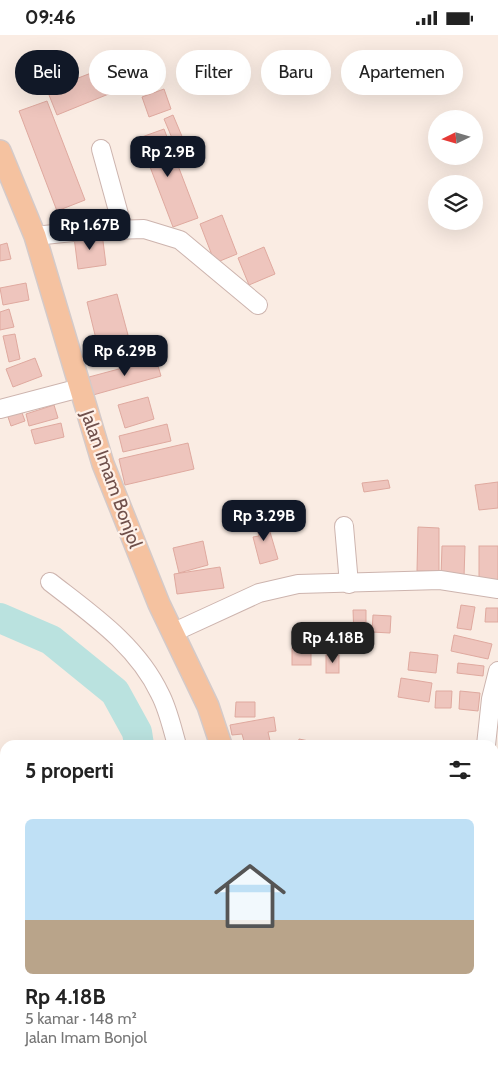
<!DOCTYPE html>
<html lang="id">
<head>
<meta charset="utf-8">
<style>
  :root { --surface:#fff; --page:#f6f6f6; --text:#222; --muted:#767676; --accent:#111827 }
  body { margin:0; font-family:Cabin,sans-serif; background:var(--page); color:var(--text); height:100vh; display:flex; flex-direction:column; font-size:19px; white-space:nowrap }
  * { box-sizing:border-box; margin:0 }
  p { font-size:16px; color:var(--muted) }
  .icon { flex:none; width:28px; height:28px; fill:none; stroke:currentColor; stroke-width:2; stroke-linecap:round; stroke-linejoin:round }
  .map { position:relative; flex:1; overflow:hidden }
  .panel { position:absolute; left:0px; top:705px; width:499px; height:336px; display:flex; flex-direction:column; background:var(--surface); border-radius:15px 15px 0 0; box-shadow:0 5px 20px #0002 }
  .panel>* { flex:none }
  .banner { position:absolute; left:15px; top:15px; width:469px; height:45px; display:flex; gap:10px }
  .needle { width:32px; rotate:265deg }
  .fabs { position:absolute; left:428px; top:75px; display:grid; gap:10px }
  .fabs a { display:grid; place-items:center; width:55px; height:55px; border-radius:50%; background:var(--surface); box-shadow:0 5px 20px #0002; font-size:25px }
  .price { position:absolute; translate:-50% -42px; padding:0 11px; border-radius:10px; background:var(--accent); color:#fff; font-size:16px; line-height:32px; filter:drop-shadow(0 1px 2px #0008) }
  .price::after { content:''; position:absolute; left:50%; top:30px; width:15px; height:11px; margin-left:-8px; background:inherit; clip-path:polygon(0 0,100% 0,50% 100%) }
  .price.on { background:#222; color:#fff }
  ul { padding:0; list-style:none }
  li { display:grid; align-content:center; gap:10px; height:265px; padding:0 25px }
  li span { display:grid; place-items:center; height:155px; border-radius:8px; color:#555 }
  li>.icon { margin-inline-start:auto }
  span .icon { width:90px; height:90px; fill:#fffc; stroke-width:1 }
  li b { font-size:21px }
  h2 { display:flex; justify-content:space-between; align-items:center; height:60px; padding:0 25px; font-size:21px }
  .chip { padding:0 18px; border-radius:22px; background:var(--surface); box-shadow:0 5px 20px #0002; font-size:18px; line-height:45px }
  .chip.on { background:var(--accent); color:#fff }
  .status { display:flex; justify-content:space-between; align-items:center; height:35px; padding:0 25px; background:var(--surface); direction:ltr }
  .status svg { height:14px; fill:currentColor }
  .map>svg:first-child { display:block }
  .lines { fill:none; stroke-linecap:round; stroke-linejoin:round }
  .river { stroke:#bae2df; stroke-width:30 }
  .building { fill:#eec5bd; stroke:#dfa99f }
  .minor-casing { stroke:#cdb4ae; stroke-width:20 }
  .major-casing { stroke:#d4cac9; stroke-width:24 }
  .minor { stroke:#fff; stroke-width:18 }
  .major { stroke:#f5c2a0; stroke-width:21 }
  .labels { text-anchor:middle; stroke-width:4.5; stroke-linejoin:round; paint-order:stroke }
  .street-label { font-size:19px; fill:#70504b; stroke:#fef1e9 }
</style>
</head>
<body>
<div class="status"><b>09:46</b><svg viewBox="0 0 49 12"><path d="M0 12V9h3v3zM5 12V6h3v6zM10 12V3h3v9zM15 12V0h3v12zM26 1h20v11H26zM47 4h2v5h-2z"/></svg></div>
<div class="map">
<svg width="498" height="1041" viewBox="0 0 498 1041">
  <rect width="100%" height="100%" fill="#faece3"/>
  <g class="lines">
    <g class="river">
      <path d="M0 583 51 605 115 657 137 697 139 710"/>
      <path d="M92 1041 94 1036"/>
    </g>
  </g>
  <g class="building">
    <path d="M112 30 121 54 57 80 47 55Z"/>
    <path d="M164 54 171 74 149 82 142 62Z"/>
    <path d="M47 66 85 165 57 176 19 76Z"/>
    <path d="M173 80 189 118 180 122 164 84Z"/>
    <path d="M164 94 198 183 173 192 139 103Z"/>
    <path d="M222 180 237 219 215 228 200 189Z"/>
    <path d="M102 198 106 230 78 234 74 202Z"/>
    <path d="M7 208 11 224 0 226V210Z"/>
    <path d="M264 212 275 239 249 250 238 223Z"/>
    <path d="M26 248 29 265 3 270 0 253Z"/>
    <path d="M117 259 128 300 97 308 87 267Z"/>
    <path d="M9 274 14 292 0 295V277Z"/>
    <path d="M15 299 20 324 9 327 3 301Z"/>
    <path d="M35 323 42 341 13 352 6 334Z"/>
    <path d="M156 324 161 341 93 360 89 342Z"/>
    <path d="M148 362 154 384 125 393 118 370Z"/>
    <path d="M54 370 58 383 29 391 26 379Z"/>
    <path d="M21 375 25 386 11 391 7 379Z"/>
    <path d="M61 388 64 402 35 409 31 395Z"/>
    <path d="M167 389 171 406 123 417 119 401Z"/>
    <path d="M188 408 194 434 125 450 119 424Z"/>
    <path d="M388 445 390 453 364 457 362 448Z"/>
    <path d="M498 447V473L479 475 475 450Z"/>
    <path d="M265 480 278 524 260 529 253 502 259 501 254 483Z"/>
    <path d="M418 492 439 493V536H417Z"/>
    <path d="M203 506 208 530 179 538 173 513Z"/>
    <path d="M442 511H465L464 542H441Z"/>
    <rect x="479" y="511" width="19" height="34"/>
    <path d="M220 532 224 553 177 559 174 539Z"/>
    <path d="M461 570 475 572 471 595 457 593Z"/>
    <path d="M486 573H498V587H485Z"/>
    <path d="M353 575H366V601H354Z"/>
    <path d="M373 580 391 581 390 598 372 597Z"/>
    <rect x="328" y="588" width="20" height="28"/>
    <path d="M320 591 321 603 305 604 304 592Z"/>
    <path d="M454 600 492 609 488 624 451 616Z"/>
    <rect x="292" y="613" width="19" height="17"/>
    <path d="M410 617 438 620 436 638 408 635Z"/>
    <rect x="326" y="620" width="13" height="18"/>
    <path d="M458 628 484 631 483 641 457 638Z"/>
    <path d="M401 643 432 648 429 667 398 662Z"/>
    <path d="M436 656H452L451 673H435Z"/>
    <path d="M460 656 480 658 478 676 459 674Z"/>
    <path d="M236 667H255V682H235Z"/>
    <path d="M274 682 276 696 268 697 271 710H245L242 699 232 700 230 690Z"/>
    <path d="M299 704 309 706V710H298Z"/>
    <path d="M494 733 498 734V763H494Z"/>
    <path d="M494 782 498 783V804H494Z"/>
    <path d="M494 806H498V828L494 829Z"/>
    <path d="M257 1036H263L264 1041H225Z"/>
    <path d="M346 1036H413V1041H325L324 1039Z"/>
    <path d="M439 1036H467V1041H438Z"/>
  </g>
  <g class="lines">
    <g class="minor-casing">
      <g id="minor">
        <path d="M101 114 123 194"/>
        <path d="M35 201 82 196 144 194 180 205 258 270"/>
        <path d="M0 374 80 353"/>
        <path d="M344 491 349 549"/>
        <path d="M50 547C91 579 137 610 160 659 168 674 172 693 177 710"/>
        <path d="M172 598 259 558 298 549 440 545 498 554"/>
        <path d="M486 710 491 664 498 636"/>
        <path d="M494 853 498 854"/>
        <path d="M154 1041 156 1036"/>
      </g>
    </g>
    <g class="major-casing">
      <g id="major">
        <path d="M0 116 35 201 103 429 159 569 208 671 221 710"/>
        <path d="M296 1036 297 1041"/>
      </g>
    </g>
    <use href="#minor" class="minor"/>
    <use href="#major" class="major"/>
  </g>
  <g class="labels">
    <g class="street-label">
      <text transform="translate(112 444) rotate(70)" y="7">Jalan Imam Bonjol</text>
    </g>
  </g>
</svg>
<div class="fabs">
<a><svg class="needle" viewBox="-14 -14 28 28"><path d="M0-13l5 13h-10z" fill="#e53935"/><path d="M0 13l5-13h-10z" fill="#767676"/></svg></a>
<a><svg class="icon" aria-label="layers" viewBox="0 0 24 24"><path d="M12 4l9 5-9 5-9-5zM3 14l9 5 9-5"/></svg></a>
</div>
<b class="price" style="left:168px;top:143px">Rp 2.9B</b>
<b class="price" style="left:90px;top:216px">Rp 1.67B</b>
<b class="price" style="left:125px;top:342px">Rp 6.29B</b>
<b class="price" style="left:264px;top:507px">Rp 3.29B</b>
<b class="price on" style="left:333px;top:629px">Rp 4.18B</b>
<div class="banner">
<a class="chip on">Beli</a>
<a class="chip">Sewa</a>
<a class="chip">Filter</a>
<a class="chip">Baru</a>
<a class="chip">Apartemen</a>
</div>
<section class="panel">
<h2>5 properti<svg class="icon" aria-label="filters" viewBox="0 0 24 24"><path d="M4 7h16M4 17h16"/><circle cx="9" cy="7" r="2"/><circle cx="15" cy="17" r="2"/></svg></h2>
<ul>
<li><span style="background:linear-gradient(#bfe0f5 65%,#b9a48a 0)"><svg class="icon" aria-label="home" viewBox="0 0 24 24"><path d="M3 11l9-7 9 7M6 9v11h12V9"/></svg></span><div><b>Rp 4.18B</b><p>5 kamar · 148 m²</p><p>Jalan Imam Bonjol</p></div></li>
</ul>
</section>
</div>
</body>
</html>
